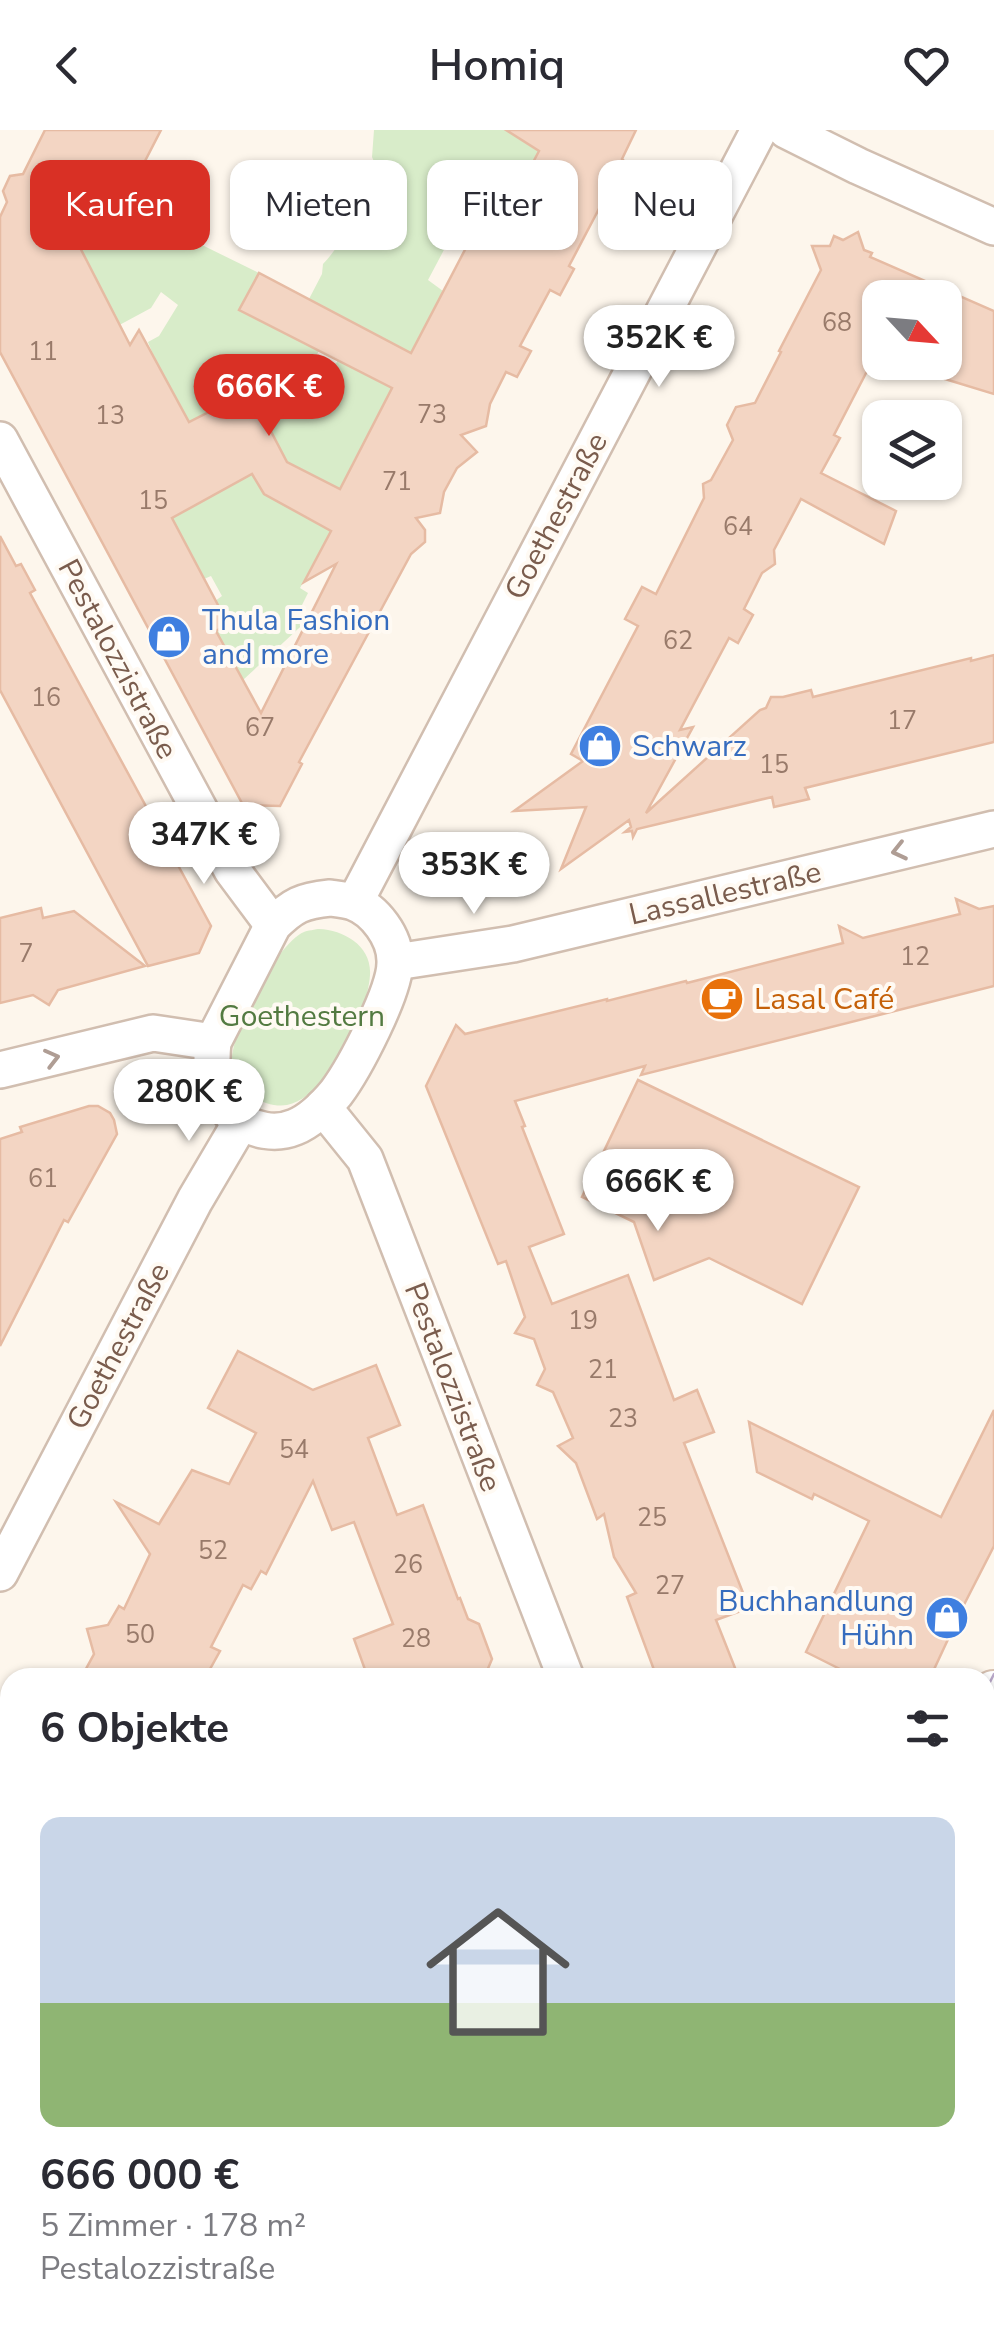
<!DOCTYPE html>
<html lang="de">
<head>
<meta charset="utf-8">
<style>
  :root { --surface:#fff; --page:#f7f7f7; --text:#2b2b33; --muted:#7c7c81; --accent:#d93025 }
  body { margin:0; font-family:"Nunito Sans",sans-serif; background:var(--page); color:var(--text); height:100vh; display:flex; flex-direction:column; font-size:38px; white-space:nowrap }
  * { box-sizing:border-box; margin:0 }
  p { font-size:32px; color:var(--muted) }
  .icon { flex:none; width:55px; height:55px; fill:none; stroke:currentColor; stroke-width:2; stroke-linecap:round; stroke-linejoin:round }
  .map { position:relative; flex:1; overflow:hidden }
  .details { position:absolute; left:0px; top:1538px; width:995px; height:672px; display:flex; flex-direction:column; background:var(--surface); border-radius:30px 30px 0 0; box-shadow:0 2px 8px #0004 }
  .details>* { flex:none }
  .guide { position:absolute; left:30px; top:30px; width:935px; height:90px; display:flex; gap:20px }
  .needle { width:65px; rotate:116deg }
  .fabs { position:absolute; left:862px; top:150px; display:grid; gap:20px }
  .fabs a { display:grid; place-items:center; width:100px; height:100px; border-radius:20px; background:var(--surface); box-shadow:0 2px 8px #0004; font-size:50px }
  .price { position:absolute; translate:-50% -85px; padding:0 22px; border-radius:35px; background:#fff; color:#222; font-size:32px; line-height:65px; filter:drop-shadow(0 2px 5px #0008) }
  .price::after { content:''; position:absolute; left:50%; top:60px; width:30px; height:22px; margin-left:-15px; background:inherit; clip-path:polygon(0 0,100% 0,50% 100%) }
  .price.current { background:var(--accent); color:#fff }
  ul { padding:0; list-style:none }
  li { display:grid; align-content:center; gap:20px; height:530px; padding:0 40px }
  li span { display:grid; place-items:center; height:310px; border-radius:20px; color:#555 }
  li>.icon { margin-inline-start:auto }
  span .icon { width:180px; height:180px; fill:#fffc; stroke-width:1 }
  li b { font-size:42px }
  h2 { display:flex; justify-content:space-between; align-items:center; height:120px; padding:0 40px; font-size:42px }
  .tag { padding:0 35px; border-radius:20px; background:var(--surface); box-shadow:0 2px 8px #0004; font-size:35px; line-height:90px }
  .tag.current { background:var(--accent); color:#fff }
  header { display:flex; justify-content:space-between; align-items:center; height:130px; padding:0 40px; background:var(--surface); font-size:45px; font-weight:600 }
  .map>svg:first-child { display:block }
  .green { fill:#d8ecc9 }
  .building { fill:#f3d5c3; stroke:#e6bba3; stroke-width:2.5; fill-rule:evenodd }
  .lines { fill:none; stroke-linecap:round; stroke-linejoin:round }
  .lane-casing { stroke:#d1beb0; stroke-width:22 }
  .street-casing { stroke:#d1beb0; stroke-width:40 }
  .secondary-casing { stroke:#d6c0b0; stroke-width:52 }
  .lane { stroke:#fff; stroke-width:18 }
  .street { stroke:#fff; stroke-width:35 }
  .secondary { stroke:#fff; stroke-width:48 }
  .tram { stroke:#b9a8c9; stroke-width:2.5 }
  .oneway { stroke:#af9d94 }
  .labels { text-anchor:middle; stroke-width:8; stroke-linejoin:round; paint-order:stroke }
  .number-label { font-size:25px; fill:#987a6a }
  .street-label { font-size:30px; fill:#7a5c4d; stroke:#fffaf3 }
  .shop-label { font-size:30px; fill:#366cbe; stroke:#fffaf3; text-anchor:start }
  .food-label { font-size:30px; fill:#c56008; stroke:#fffaf3; text-anchor:start }
  .park-label { font-size:30px; fill:#537a41; stroke:#fffaf3 }
</style>
</head>
<body>
<header><svg class="icon" aria-label="back" viewBox="0 0 24 24"><path d="M15 5l-7 7 7 7"/></svg>Homiq<svg class="icon" aria-label="heart" viewBox="0 0 24 24"><path d="M12 20l-8-8c-3-5 5-10 8-4 3-6 11-1 8 4z"/></svg></header>
<div class="map">
<svg width="994" height="2209" viewBox="0 0 994 2209">
  <rect width="100%" height="100%" fill="#fdf6ec"/>
  <g class="green">
    <path d="M374 0H506L539 22 512 72 500 66 488 88 470 78 463 84 428 150 443 161 433 181 438 185 416 226 309 169 322 144 323 134C337 120 352 94 354 74L361 67 376 36 372 27Z"/>
    <path d="M93 84 132 103 142 85 157 92 159 90 184 89 201 109 200 114 259 143 240 180 319 221 315 228 334 237 338 230 372 248 377 242 401 249 385 271 374 292 386 298 367 333 355 328 345 349 357 355 346 375 319 348 287 332 250 261 216 278 264 364 352 412 310 440 300 458 308 463 300 479 312 486 243 550 225 516 210 504 215 471 222 466 211 446 204 449 164 393 224 359 156 232 148 212 159 206 178 175 161 162 151 178 99 206 77 117 82 116 85 108 80 102H75L83 86Z"/>
    <path d="M319 799C344 800 372 816 370 845 368 882 327 968 287 975 274 977 260 972 251 965 240 958 234 946 232 933 229 904 277 813 304 802 306 801 317 799 319 799Z"/>
  </g>
  <g class="building">
    <path d="M45 0H161L113 93 51 61 130 215 139 200 189 292 250 261 287 332 340 359 392 258 239 180 259 143 411 223 468 114 473 117 500 66 512 72 539 21 506 0H636L622 29 624 31 569 136 574 139 560 165 550 160 520 216 531 221 517 247 506 242 490 274 486 296 461 305 477 322 457 338 444 362 440 383 416 388 425 400V412L411 424 299 632 302 634 280 676 243 675 0 222V87L7 72 3 61 10 46 23 44ZM252 344 264 364 331 401 304 452 336 434 261 583 216 501 228 494 172 388Z"/>
    <path d="M858 102 864 120 872 123 870 127 994 181V264L945 249V168H880V216L834 305 840 308 821 343 896 381 884 414 801 369 774 420 775 434 762 443 744 479 753 485 738 513 729 508 680 600 693 597 646 683 760 580 766 578 771 567H783L811 560 813 567 971 528V531L994 525V612L805 658 809 669 774 677 772 667 637 699 633 707 632 701 625 702 631 697 629 690 561 739 586 677 514 681 583 631 571 624 638 496 625 489 642 457 656 464 704 368 703 354 711 350 733 310 727 295 736 277 755 273 781 222 779 221 821 140 812 116H830L834 106 843 110Z"/>
    <path d="M0 406 16 436 21 434 35 460 30 463 211 796 199 823 148 836 0 560Z"/>
    <path d="M956 769 979 779 994 776V856L641 945 645 936 515 971 525 996 522 997 564 1104 529 1117 552 1174 628 1145 674 1270 697 1260 714 1302 684 1313 749 1478 716 1490 739 1548H657L627 1467 636 1463 614 1427 604 1384 597 1389 576 1333 558 1316 573 1308 553 1262 537 1255 545 1239 534 1209 515 1203 525 1187 506 1131 498 1134 426 956 456 895 465 904 607 869V871L686 851 687 853 843 813 839 796 863 808 960 784Z"/>
    <path d="M41 778 43 788 74 781 145 836 58 860 49 875 33 865 0 873V788Z"/>
    <path d="M638 950 859 1057 802 1174 709 1128 654 1150 634 1092 582 1067Z"/>
    <path d="M89 976H98L110 983 114 990 117 1004 68 1092 64 1090 0 1216V1009L22 1002 20 997Z"/>
    <path d="M238 1221 313 1260 376 1235 400 1295 368 1308 397 1385 423 1375 458 1469 460 1468 468 1489 479 1494 489 1521 492 1529 484 1548H368L354 1509 393 1494 354 1392 332 1400 313 1351 266 1444 261 1441 251 1459 243 1455 211 1517 220 1521 205 1548H81L94 1524 87 1499 108 1495 119 1476 124 1479 150 1424 116 1372 159 1394 192 1340 229 1354 256 1303 208 1278Z"/>
    <path d="M994 1280V1416L949 1504 950 1505 930 1548H858L806 1522 869 1391 814 1364 812 1369 757 1342 749 1292 941 1387Z"/>
  </g>
  <g class="lines">
    <g class="lane-casing">
      <path id="lane" d="M686 2209 692 2200"/>
    </g>
    <g class="street-casing">
      <g id="street">
        <path d="M786 0 858 36 994 97"/>
        <path d="M0 310 232 740 273 795"/>
        <path d="M330 768C337 769 346 770 353 772 375 780 395 807 395 831 396 860 354 939 336 963 326 975 310 991 295 997 276 1005 253 1001 237 988 213 970 210 939 213 912L273 795C293 775 302 771 330 768Z"/>
        <path d="M355 772 759 0"/>
        <path d="M396 832 513 814 994 699"/>
        <path d="M0 940 153 903 213 912"/>
        <path d="M323 977 365 1029 566 1548"/>
        <path d="M0 1443 195 1070 241 992"/>
        <path d="M0 2029 10 2027"/>
        <path d="M848 2200 861 2209"/>
      </g>
    </g>
    <g class="secondary-casing">
      <g id="secondary">
        <path d="M985 1583 994 1565"/>
        <path d="M985 1948 994 1955"/>
        <path d="M786 2209 792 2200"/>
      </g>
    </g>
    <use href="#lane" class="lane"/>
    <use href="#street" class="street"/>
    <use href="#secondary" class="secondary"/>
    <g class="tram">
      <path d="M985 1562 994 1544"/>
      <path d="M985 1603 994 1585"/>
      <path d="M771 2209 775 2200"/>
      <path d="M794 2209 800 2200"/>
    </g>
  </g>
  <defs><path id="oneway-chevron" d="M-2-3.5L2.5 0L-2 3.5" fill="none" stroke-width="1.6" stroke-linecap="round" stroke-linejoin="round" transform="scale(2.5)"/></defs>
  <g class="oneway">
    <use href="#oneway-chevron" transform="translate(899 721) rotate(167)"/>
    <use href="#oneway-chevron" transform="translate(52 928) rotate(-14)"/>
  </g>
  <defs>
    <g id="shop-disc" transform="scale(2.25)"><circle r="9.5" fill="#3f7fe0" stroke="#fffaf3"/><path d="M-5-2.5h2.3a2.7 3.5 0 0 1 5.4 0H5L5.5 6h-11ZM-1.5-2.5h3a1.5 2.3 0 0 0-3 0Z" fill="#fff"/></g>
    <g id="cafe-disc" transform="scale(2.25)"><circle r="9.5" fill="#e8710a" stroke="#fffaf3"/><path d="M-5.5-4.5H6V0H3Q3 3.5 0 3.5H-2.5Q-5.5 3.5-5.5 0ZM3-3.2v2h1.7v-2ZM-6 4.5H4V6H-6Z" fill="#fff"/></g>
  </defs>
  <g fill-rule="evenodd">
    <use href="#shop-disc" x="169" y="507"/>
    <use href="#shop-disc" x="600" y="616"/>
    <use href="#cafe-disc" x="722" y="869"/>
    <use href="#shop-disc" x="947" y="1488"/>
  </g>
  <g class="labels">
    <g class="number-label">
      <text x="837" y="201">68</text>
      <text x="43" y="230">11</text>
      <text x="432" y="293">73</text>
      <text x="110" y="294">13</text>
      <text x="397" y="360">71</text>
      <text x="153" y="379">15</text>
      <text x="738" y="405">64</text>
      <text x="678" y="519">62</text>
      <text x="46" y="576">16</text>
      <text x="902" y="599">17</text>
      <text x="260" y="606">67</text>
      <text x="774" y="643">15</text>
      <text x="26" y="832">7</text>
      <text x="915" y="835">12</text>
      <text x="43" y="1057">61</text>
      <text x="583" y="1199">19</text>
      <text x="603" y="1248">21</text>
      <text x="623" y="1297">23</text>
      <text x="294" y="1328">54</text>
      <text x="652" y="1396">25</text>
      <text x="213" y="1429">52</text>
      <text x="408" y="1443">26</text>
      <text x="670" y="1464">27</text>
      <text x="140" y="1513">50</text>
      <text x="416" y="1517">28</text>
    </g>
    <g class="street-label">
      <text transform="translate(556 386) rotate(-62)" y="10">Goethestraße</text>
      <text transform="translate(118 529) rotate(62)" y="10">Pestalozzistraße</text>
      <text transform="translate(725 763) rotate(-13)" y="10">Lassallestraße</text>
      <text transform="translate(118 1216) rotate(-62)" y="10">Goethestraße</text>
      <text transform="translate(453 1257) rotate(69)" y="10">Pestalozzistraße</text>
    </g>
    <g class="shop-label">
      <text x="202" y="500">Thula Fashion<tspan x="202" dy="34">and more</tspan></text>
      <text x="632" y="626">Schwarz</text>
      <text x="914" y="1481" text-anchor="end">Buchhandlung<tspan x="914" dy="34">Hühn</tspan></text>
    </g>
    <g class="food-label">
      <text x="754" y="879">Lasal Café</text>
    </g>
    <g class="park-label">
      <text x="302" y="896">Goethestern</text>
    </g>
  </g>
</svg>
<div class="fabs">
<a><svg class="needle" viewBox="-14 -14 28 28"><path d="M0-13l5 13h-10z" fill="#e53935"/><path d="M0 13l5-13h-10z" fill="#7c7c81"/></svg></a>
<a><svg class="icon" aria-label="layers" viewBox="0 0 24 24"><path d="M12 4l9 5-9 5-9-5zM3 14l9 5 9-5"/></svg></a>
</div>
<b class="price" style="left:659px;top:260px">352K €</b>
<b class="price current" style="left:269px;top:309px">666K €</b>
<b class="price" style="left:204px;top:757px">347K €</b>
<b class="price" style="left:474px;top:787px">353K €</b>
<b class="price" style="left:189px;top:1014px">280K €</b>
<b class="price" style="left:658px;top:1104px">666K €</b>
<div class="guide">
<a class="tag current">Kaufen</a>
<a class="tag">Mieten</a>
<a class="tag">Filter</a>
<a class="tag">Neu</a>
</div>
<section class="details">
<h2>6 Objekte<svg class="icon" aria-label="filters" viewBox="0 0 24 24"><path d="M4 7h16M4 17h16"/><circle cx="9" cy="7" r="2"/><circle cx="15" cy="17" r="2"/></svg></h2>
<ul>
<li><span style="background:linear-gradient(#c9d6e8 60%,#8fb573 0)"><svg class="icon" aria-label="home" viewBox="0 0 24 24"><path d="M3 11l9-7 9 7M6 9v11h12V9"/></svg></span><div><b>666 000 €</b><p>5 Zimmer · 178 m²</p><p>Pestalozzistraße</p></div></li>
</ul>
</section>
</div>
</body>
</html>
